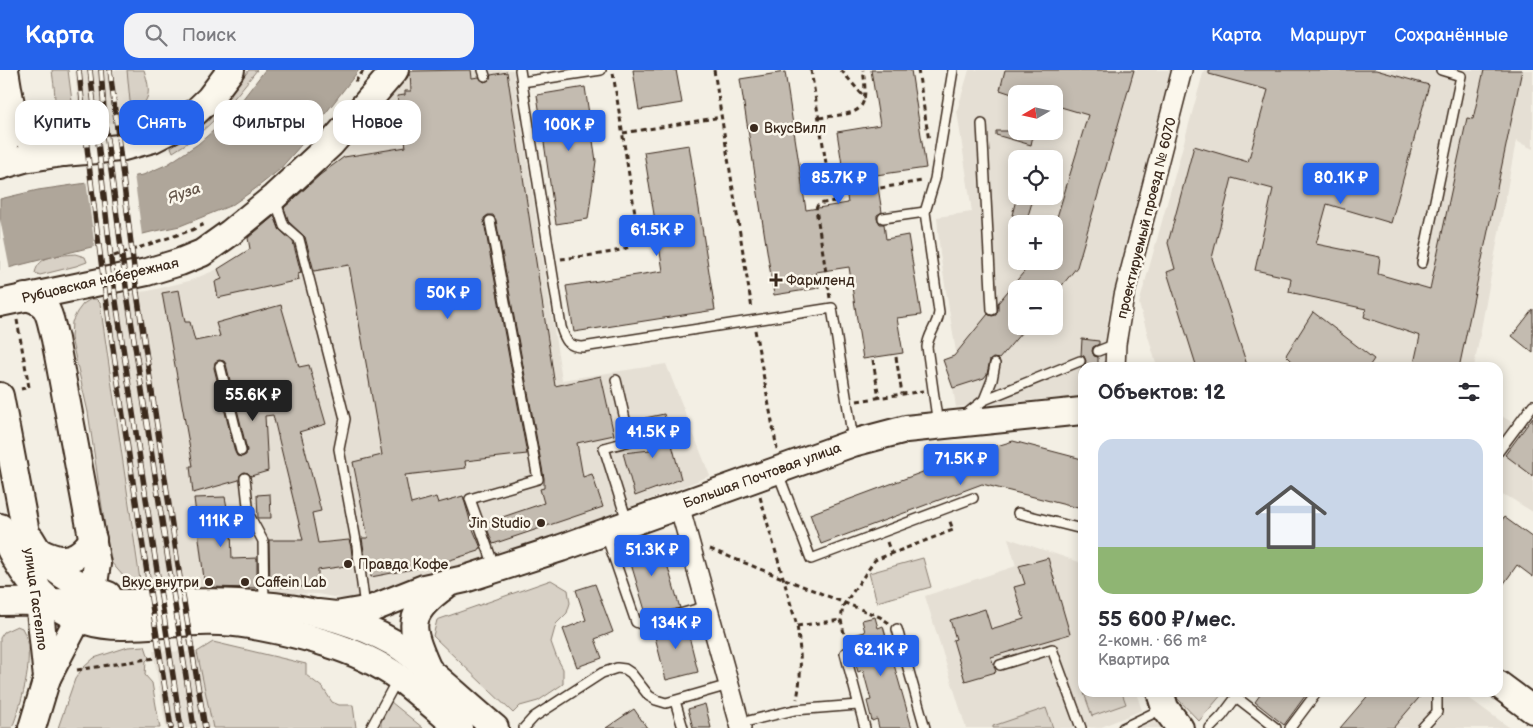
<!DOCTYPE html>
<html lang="ru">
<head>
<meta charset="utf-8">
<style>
  :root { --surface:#fff; --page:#f2f2f3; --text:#2b2b33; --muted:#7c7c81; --accent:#2563eb }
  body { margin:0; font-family:"Balsamiq Sans",sans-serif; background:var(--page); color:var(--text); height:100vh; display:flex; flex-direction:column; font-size:19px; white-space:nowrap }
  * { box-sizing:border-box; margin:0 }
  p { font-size:16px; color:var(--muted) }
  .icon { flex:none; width:28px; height:28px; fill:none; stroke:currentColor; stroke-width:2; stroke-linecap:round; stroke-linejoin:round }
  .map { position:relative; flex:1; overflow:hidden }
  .sheet { position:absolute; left:1078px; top:292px; width:425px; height:335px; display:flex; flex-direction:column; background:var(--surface); border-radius:15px; box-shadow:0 2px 12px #0003 }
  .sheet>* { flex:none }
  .banner { position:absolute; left:15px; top:30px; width:475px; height:45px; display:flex; gap:10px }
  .needle { width:32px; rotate:261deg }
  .controls { position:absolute; left:1008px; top:15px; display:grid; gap:10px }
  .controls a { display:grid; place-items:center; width:55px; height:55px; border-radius:10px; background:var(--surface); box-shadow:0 2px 12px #0003; font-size:25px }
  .price { position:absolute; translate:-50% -42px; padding:0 11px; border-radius:5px; background:var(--accent); color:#fff; font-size:16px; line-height:32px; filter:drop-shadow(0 1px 2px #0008) }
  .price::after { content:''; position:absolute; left:50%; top:30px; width:15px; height:11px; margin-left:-8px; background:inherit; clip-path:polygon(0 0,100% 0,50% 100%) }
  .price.active { background:#222; color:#fff }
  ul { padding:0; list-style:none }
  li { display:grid; align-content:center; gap:10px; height:265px; padding:0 20px }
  li span { display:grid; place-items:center; height:155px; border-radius:15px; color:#555 }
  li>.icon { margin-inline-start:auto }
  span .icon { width:90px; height:90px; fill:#fffc; stroke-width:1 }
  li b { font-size:21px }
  h2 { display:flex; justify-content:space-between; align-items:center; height:60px; padding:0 20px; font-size:21px }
  .pill { padding:0 18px; border-radius:15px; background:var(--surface); box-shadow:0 2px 12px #0003; font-size:18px; line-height:45px }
  .pill.active { background:var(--accent); color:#fff }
  header { display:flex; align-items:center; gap:30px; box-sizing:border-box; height:70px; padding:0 25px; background:var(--accent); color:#fff }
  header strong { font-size:24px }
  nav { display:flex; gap:28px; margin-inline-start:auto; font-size:18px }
  .search { width:350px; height:45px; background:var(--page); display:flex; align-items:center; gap:12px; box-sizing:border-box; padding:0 18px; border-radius:15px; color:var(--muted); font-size:19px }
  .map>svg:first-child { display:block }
  .built { fill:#e5dfd4; fill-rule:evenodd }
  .green { fill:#d8d1c6; stroke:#8a7e72 }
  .water { fill:#afa69a; stroke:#817468 }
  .pier { fill:#f3efe4 }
  .building { fill:#c3bbb0; stroke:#3b2a1e; fill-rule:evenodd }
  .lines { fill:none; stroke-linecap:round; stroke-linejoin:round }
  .lane-casing { stroke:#3b2a1e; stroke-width:12 }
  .street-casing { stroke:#3b2a1e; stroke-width:22 }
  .secondary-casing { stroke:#3b2a1e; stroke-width:30 }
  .path { stroke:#3b2a1e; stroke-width:3; stroke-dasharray:5 4; stroke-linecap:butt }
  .lane { stroke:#fbf7ec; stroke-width:9 }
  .street { stroke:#fbf7ec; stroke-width:19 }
  .secondary { stroke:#fbf7ec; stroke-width:26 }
  .rail-casing { stroke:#3b2a1e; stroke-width:5.5 }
  .rail { stroke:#fbf7ec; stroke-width:4; stroke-dasharray:11; stroke-linecap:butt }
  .poi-dot { fill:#3b2a1e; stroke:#fbf7ec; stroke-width:2 }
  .labels { text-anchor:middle; stroke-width:5; stroke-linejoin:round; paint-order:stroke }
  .poi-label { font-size:14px; fill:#3b2a1e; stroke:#fbf7ec; text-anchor:start }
  .street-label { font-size:14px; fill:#3b2a1e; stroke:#fbf7ec }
  .water-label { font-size:15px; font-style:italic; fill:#645549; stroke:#fbf7ec }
</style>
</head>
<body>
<header>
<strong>Карта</strong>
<div class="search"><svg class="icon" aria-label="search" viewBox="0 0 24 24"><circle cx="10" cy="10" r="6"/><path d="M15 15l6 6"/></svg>Поиск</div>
<nav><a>Карта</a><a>Маршрут</a><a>Сохранённые</a></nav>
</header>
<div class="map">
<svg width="1533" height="658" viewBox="0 0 1533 658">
  <rect width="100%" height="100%" fill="#f3efe4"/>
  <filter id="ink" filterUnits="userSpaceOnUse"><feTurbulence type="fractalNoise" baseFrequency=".02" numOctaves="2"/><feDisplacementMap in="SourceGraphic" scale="10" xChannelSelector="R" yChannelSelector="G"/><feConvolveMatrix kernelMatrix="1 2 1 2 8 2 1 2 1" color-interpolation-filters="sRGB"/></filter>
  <g filter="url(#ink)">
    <g class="built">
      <path d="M75 0H144L148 40 128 51 80 57Z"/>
      <path d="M409 0H513L562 310 666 294 710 406 487 492 364 529H343L318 524 274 523 196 524 193 508 141 506 101 227 148 221 189 211 218 199 250 179 246 158 342 86Z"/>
      <path d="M969 0H1171L1108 248 1105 297 1082 298V326L956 337 953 318 943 290 954 286 956 282 940 184 937 147 972 142 957 41ZM1016 24H1054V61H1016ZM1016 89H1054V126H1016ZM1016 154H1054V191H1016ZM1016 219H1054V256H1016Z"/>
      <path d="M1204 0H1533V79L1516 71 1474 297H1157L1139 234Z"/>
      <path d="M1533 329V442L1507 426 1498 425V344L1515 354Z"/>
      <path d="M1008 468 1082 493V622L1136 623 1142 640 1099 658 1086 657 1083 658H966L925 526 1016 496Z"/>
      <path d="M153 581 197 582 213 658H166Z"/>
      <path d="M1371 622 1462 623 1510 658H1340Z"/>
      <path d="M1159 648 1168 658H1138Z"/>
    </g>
    <g class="green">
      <path d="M52 0H68L74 47 64 61 46 64 44 59C59 35 55 27 52 0Z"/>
      <path d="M127 0H144C149 16 153 30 136 39L133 37 130 31Z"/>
      <path d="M249 0H257C232 31 208 62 173 82L171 77 208 51Z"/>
      <path d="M75 184 85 187 87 192 76 196 40 205 35 203C39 184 59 186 75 184Z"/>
      <path d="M91 229H96L100 233 141 517 138 520 132 516 110 491 88 342 71 268 72 252 77 242 83 234Z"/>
      <path d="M923 488 931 517 877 532 869 503Z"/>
      <path d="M551 510 568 520 570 533 567 543 556 554 551 572 556 586 563 599V614L538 631 520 636 513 643 433 566 437 550Z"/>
      <path d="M17 556 22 558C37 583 22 632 12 658H0V568L4 562Z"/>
      <path d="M213 572 306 594V605L323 618 332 632 339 635H353L356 658H213L197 582Z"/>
      <path d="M145 576 149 588 146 591 145 605 152 613 160 658H58L75 609 83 598 94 588 128 577Z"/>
      <path d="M1084 623H1122L1126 634 1092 646Z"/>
      <path d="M1181 623V622L1223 623 1199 651 1177 628Z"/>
      <path d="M391 632 423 658H381V652Z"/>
      <path d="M1046 638 1053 658H993V656Z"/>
    </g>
    <path class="water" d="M265 0H359L301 75 279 100 255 119 232 135 180 156 151 162 0 200V129L38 120 143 105 168 94 198 74 229 47Z"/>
    <g class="pier">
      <path d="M134 104 142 166 95 178 86 110Z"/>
      <path d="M0 149 10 200 0 203Z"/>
    </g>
    <g class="building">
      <path d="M471 0 472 8 479 7 484 12 489 10 491 5 507 2 555 316 601 306 614 365 577 373 583 407 592 404 603 437 493 474 485 453 544 433 540 419 544 418V408L496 150 493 145H488L484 148V152L527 384 465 391 466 398 405 405 411 434 436 427 438 433 463 426 472 457 481 478 479 479V481L434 495 371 507 369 494H366L362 468H368L353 392 382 385 349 195 314 201 305 167 289 152 284 138 320 105 344 87 406 77 397 26 405 25V21H411L410 1Z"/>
      <path d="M633 0H676L682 33 639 40Z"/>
      <path d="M871 0H911L926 98 876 105 882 142 877 145V149L880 154H884L886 169 908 165 921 245 897 248 903 283 863 289 849 197 816 202 819 218 774 225 740 9 785 2 806 140 848 133 837 62 880 55Z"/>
      <path d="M1005 0H1134L1077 197 1059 219H1016V256H1027L999 289 993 288 990 290 987 304 984 308 953 318 943 290 954 286 988 244 992 246 996 245 998 240V233L1033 191H1054V157L1088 45 1054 35V24H1012L1000 20Z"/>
      <path d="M1209 0H1376L1429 15 1391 153 1327 134 1316 174 1380 187 1378 204 1430 219 1467 48 1473 49 1484 0H1522L1459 298H1413L1420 266 1364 247 1366 239 1289 222 1291 208 1255 200 1273 119 1232 108 1212 188 1248 298H1197L1167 202 1175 199 1168 173 1194 76 1248 92 1268 20 1209 4Z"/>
      <path d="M585 17 596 91 588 149 556 154 537 25Z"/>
      <path d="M996 61H1034L1031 75 996 65Z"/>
      <path d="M689 75 715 240 574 262 566 216 663 201 644 82Z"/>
      <path d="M1017 126H1034L1027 149 1012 145Z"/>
      <path d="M274 146 280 160 293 172 301 203 298 204 299 210 218 228 215 212 222 209 218 199 250 179 248 168Z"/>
      <path d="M179 220 185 252H190L195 271 220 266 216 253 281 235 299 297 309 295 326 354 299 362 301 364 321 441 312 443 318 473 349 470 351 477 353 495 318 500V517H270L269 470H303L273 345 265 346 268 401 251 406 248 403 244 402 240 405 239 410 193 423 190 396H193L162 223ZM219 290 224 291 226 294 247 380 246 385 242 387 237 386 235 382 214 298 215 292Z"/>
      <path d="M1533 239V283L1512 266Z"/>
      <path d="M1313 242 1374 289 1368 298H1299L1286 285Z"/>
      <path d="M1082 269 1099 271V274L1093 277 1092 281 1094 286 1098 287V298H1081L1085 295 1086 291 1084 286 1081 285Z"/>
      <path d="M664 344 681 409 635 426 623 383 650 380 645 348Z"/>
      <path d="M1533 347V406L1505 385Z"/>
      <path d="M1013 371 1082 389V439L982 414 821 474 810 444 971 384Z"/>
      <path d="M270 424 271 448H258L257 425Z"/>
      <path d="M225 427 231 458 232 489 257 488V518L205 517 194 428Z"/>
      <path d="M1504 447 1533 468V507L1517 495 1498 522V456Z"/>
      <path d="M662 468 667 483 664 484 680 538 647 547 631 494 624 496 619 481Z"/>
      <path d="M1048 488 1070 564 991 587 996 602 965 611 953 570 956 569 950 550 985 539 991 559 1024 549 1014 517 1025 514 1019 496Z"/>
      <path d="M595 514 613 562 595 569 602 588 577 597 563 559 586 550 576 520Z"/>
      <path d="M875 547 878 558 883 556 912 658H879L877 649 872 651 867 631 871 630 863 600 858 602 853 583 858 582 853 565 865 562 862 550Z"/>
      <path d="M684 549 685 550 698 602 666 610 653 559Z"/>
      <path d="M1262 622H1308L1284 655 1255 632Z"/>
      <path d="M1371 622H1424L1393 658H1340Z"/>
      <path d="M705 634 711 658H693L688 639Z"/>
      <path d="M634 639 647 658H606Z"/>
    </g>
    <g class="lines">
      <g class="lane-casing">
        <g id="lane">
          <path d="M483 0 485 6"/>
          <path d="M520 0 561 257C565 270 568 277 583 277L832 238 853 370"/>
          <path d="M522 12 601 0"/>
          <path d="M982 54 992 240"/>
          <path d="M275 129 284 156 299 169 345 349 339 379 357 476 365 537"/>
          <path d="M883 148 925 142"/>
          <path d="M490 151 538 409 470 429 494 496"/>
          <path d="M1422 193 1461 6 1441 0"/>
          <path d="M1098 281 1116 274"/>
          <path d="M220 296 241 381"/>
          <path d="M616 310 630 371 604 378 627 451"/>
          <path d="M984 330 992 310 995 294"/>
          <path d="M964 346 984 330 1080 291"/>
          <path d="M938 355 927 277C928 264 938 255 939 242L925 142 935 109 953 0"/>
          <path d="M1498 382 1533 335"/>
          <path d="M778 403 811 489 973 428"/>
          <path d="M245 408 249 445 263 471 264 534"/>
          <path d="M1018 443 1082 459"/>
          <path d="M606 465 636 552 643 555 707 536"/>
          <path d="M897 559 925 658"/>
          <path d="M845 583 865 658"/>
          <path d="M1000 595 1052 579 1081 658"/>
          <path d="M1236 627 1276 658"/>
          <path d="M675 631 683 658"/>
          <path d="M740 653 794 640 858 635"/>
          <path d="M371 658 397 610"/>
          <path d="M524 658 534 647 602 603 617 598 625 599 631 603 649 626 656 630 666 633 729 615"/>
          <path d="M1123 658 1162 639"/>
          <path d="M1210 658 1222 646 1240 622"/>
          <path d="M1290 658 1317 622"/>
          <path d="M1422 658 1437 642V622"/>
        </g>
      </g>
      <g class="street-casing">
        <g id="street">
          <path d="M1115 298 1116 274 1124 226 1182 0"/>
          <path d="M679 435 741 658"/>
        </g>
      </g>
      <g class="secondary-casing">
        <g id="secondary">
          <path d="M5 0C9 22 11 54 30 69 40 76 51 79 63 83"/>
          <path d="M0 83C10 69 11 53 12 36"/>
          <path d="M0 96 24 89 63 83 120 78 153 69 184 53 209 29 231 0"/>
          <path d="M25 227C51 232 49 247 55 269L97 494 93 520 47 608"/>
          <path d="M0 233 147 202 180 192 202 183 230 163 274 127 331 74 395 0"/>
          <path d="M0 326 39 531 47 608 32 658"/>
          <path d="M0 457C22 512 59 557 124 556 165 556 207 547 249 555 298 564 356 577 398 607 419 623 439 641 459 658"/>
          <path d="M31 469C49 503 74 513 108 525"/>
          <path d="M40 482C63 494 78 491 93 469"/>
          <path d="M0 532C37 531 73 533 110 533 206 533 306 523 394 573 410 582 422 594 435 606 455 623 475 641 495 658"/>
          <path d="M318 543 336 545 371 539 424 518 465 509 561 478 853 373 906 359 1082 341"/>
          <path d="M427 597C409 556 406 544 445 516"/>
          <path d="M1498 614 1533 640"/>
          <path d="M1160 622 1165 638 1180 658"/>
        </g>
      </g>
      <g class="path">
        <path d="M714 0 752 239"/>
        <path d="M811 0 829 112C832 120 834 123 844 124L922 111"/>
        <path d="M841 0 865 28"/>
        <path d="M918 0 929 71"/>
        <path d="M355 12 364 0"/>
        <path d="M819 48C858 42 870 46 863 0"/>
        <path d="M623 63 722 47"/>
        <path d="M114 186 192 160 206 153"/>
        <path d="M561 189C575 187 623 183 632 175 638 170 637 163 637 156L613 3"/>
        <path d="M830 228 816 139 818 134 835 131 837 127V123"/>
        <path d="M17 250 29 317 21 319"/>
        <path d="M755 260 777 379"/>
        <path d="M896 287 902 324"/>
        <path d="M873 290 879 328"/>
        <path d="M857 331 923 321"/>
        <path d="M760 427 797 556C801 582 802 604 797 629"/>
        <path d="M887 472 891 483"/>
        <path d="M710 479 880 547 889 553"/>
        <path d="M797 556 841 550"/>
        <path d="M846 572 841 550 843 536 875 490 953 460 949 449"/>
        <path d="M77 600 154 588"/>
      </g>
      <use href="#lane" class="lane"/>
      <use href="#street" class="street"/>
      <use href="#secondary" class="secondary"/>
      <g class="rail-casing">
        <g id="rail">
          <path d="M79 0C100 220 138 439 171 658"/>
          <path d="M90 0 115 225 181 658"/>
          <path d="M101 0 105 54 127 224 194 658"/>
          <path d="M110 0 137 223 180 508 205 658"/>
        </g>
      </g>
      <use href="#rail" class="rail"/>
    </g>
  </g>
  <g class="poi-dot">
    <circle cx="754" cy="58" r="5"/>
    <path d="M773.5 202.5h5v5h5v5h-5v5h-5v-5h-5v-5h5z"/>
    <circle cx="541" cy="453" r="5"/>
    <circle cx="348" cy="494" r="5"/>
    <circle cx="209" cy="512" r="5"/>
    <circle cx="245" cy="512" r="5"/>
  </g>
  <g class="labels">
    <g class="poi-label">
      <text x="764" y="63">ВкусВилл</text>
      <text x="786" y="215">Фармленд</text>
      <text x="531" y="458" text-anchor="end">Jin Studio</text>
      <text x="358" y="499">Правда Кофе</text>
      <text x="199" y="517" text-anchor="end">Вкус внутри</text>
      <text x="255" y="517">Caffein Lab</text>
    </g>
    <g class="street-label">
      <text transform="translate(1146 148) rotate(-76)" y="5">проектируемый проезд № 6070</text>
      <text transform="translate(100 210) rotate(-13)" y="5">Рубцовская набережная</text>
      <text transform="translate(762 405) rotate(-20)" y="5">Большая Почтовая улица</text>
      <text transform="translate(36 529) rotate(82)" y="5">улица Гастелло</text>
    </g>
    <g class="water-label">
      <text transform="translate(184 123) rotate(-20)" y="5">Яуза</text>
    </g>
  </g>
</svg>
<div class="controls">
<a><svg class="needle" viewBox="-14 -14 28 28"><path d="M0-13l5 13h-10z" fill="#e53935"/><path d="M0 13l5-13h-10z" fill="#7c7c81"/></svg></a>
<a><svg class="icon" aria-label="locate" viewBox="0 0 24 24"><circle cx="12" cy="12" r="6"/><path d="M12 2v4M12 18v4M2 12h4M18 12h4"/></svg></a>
<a>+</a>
<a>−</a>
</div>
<b class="price" style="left:569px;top:82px">100K ₽</b>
<b class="price" style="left:839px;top:135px">85.7K ₽</b>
<b class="price" style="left:1341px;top:135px">80.1K ₽</b>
<b class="price" style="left:657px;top:187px">61.5K ₽</b>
<b class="price" style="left:448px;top:250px">50K ₽</b>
<b class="price active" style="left:253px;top:352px">55.6K ₽</b>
<b class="price" style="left:653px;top:389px">41.5K ₽</b>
<b class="price" style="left:961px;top:416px">71.5K ₽</b>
<b class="price" style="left:221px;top:478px">111K ₽</b>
<b class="price" style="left:652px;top:507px">51.3K ₽</b>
<b class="price" style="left:676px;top:580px">134K ₽</b>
<b class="price" style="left:881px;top:607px">62.1K ₽</b>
<div class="banner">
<a class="pill">Купить</a>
<a class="pill active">Снять</a>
<a class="pill">Фильтры</a>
<a class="pill">Новое</a>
</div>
<section class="sheet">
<h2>Объектов: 12<svg class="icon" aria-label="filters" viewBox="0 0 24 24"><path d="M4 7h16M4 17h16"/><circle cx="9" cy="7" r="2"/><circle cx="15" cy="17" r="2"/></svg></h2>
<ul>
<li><span style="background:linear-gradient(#c9d6e8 70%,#8fb573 0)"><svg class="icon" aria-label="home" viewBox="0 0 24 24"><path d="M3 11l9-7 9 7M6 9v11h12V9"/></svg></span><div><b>55 600 ₽/мес.</b><p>2-комн. · 66 m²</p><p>Квартира</p></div></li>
</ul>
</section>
</div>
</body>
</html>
